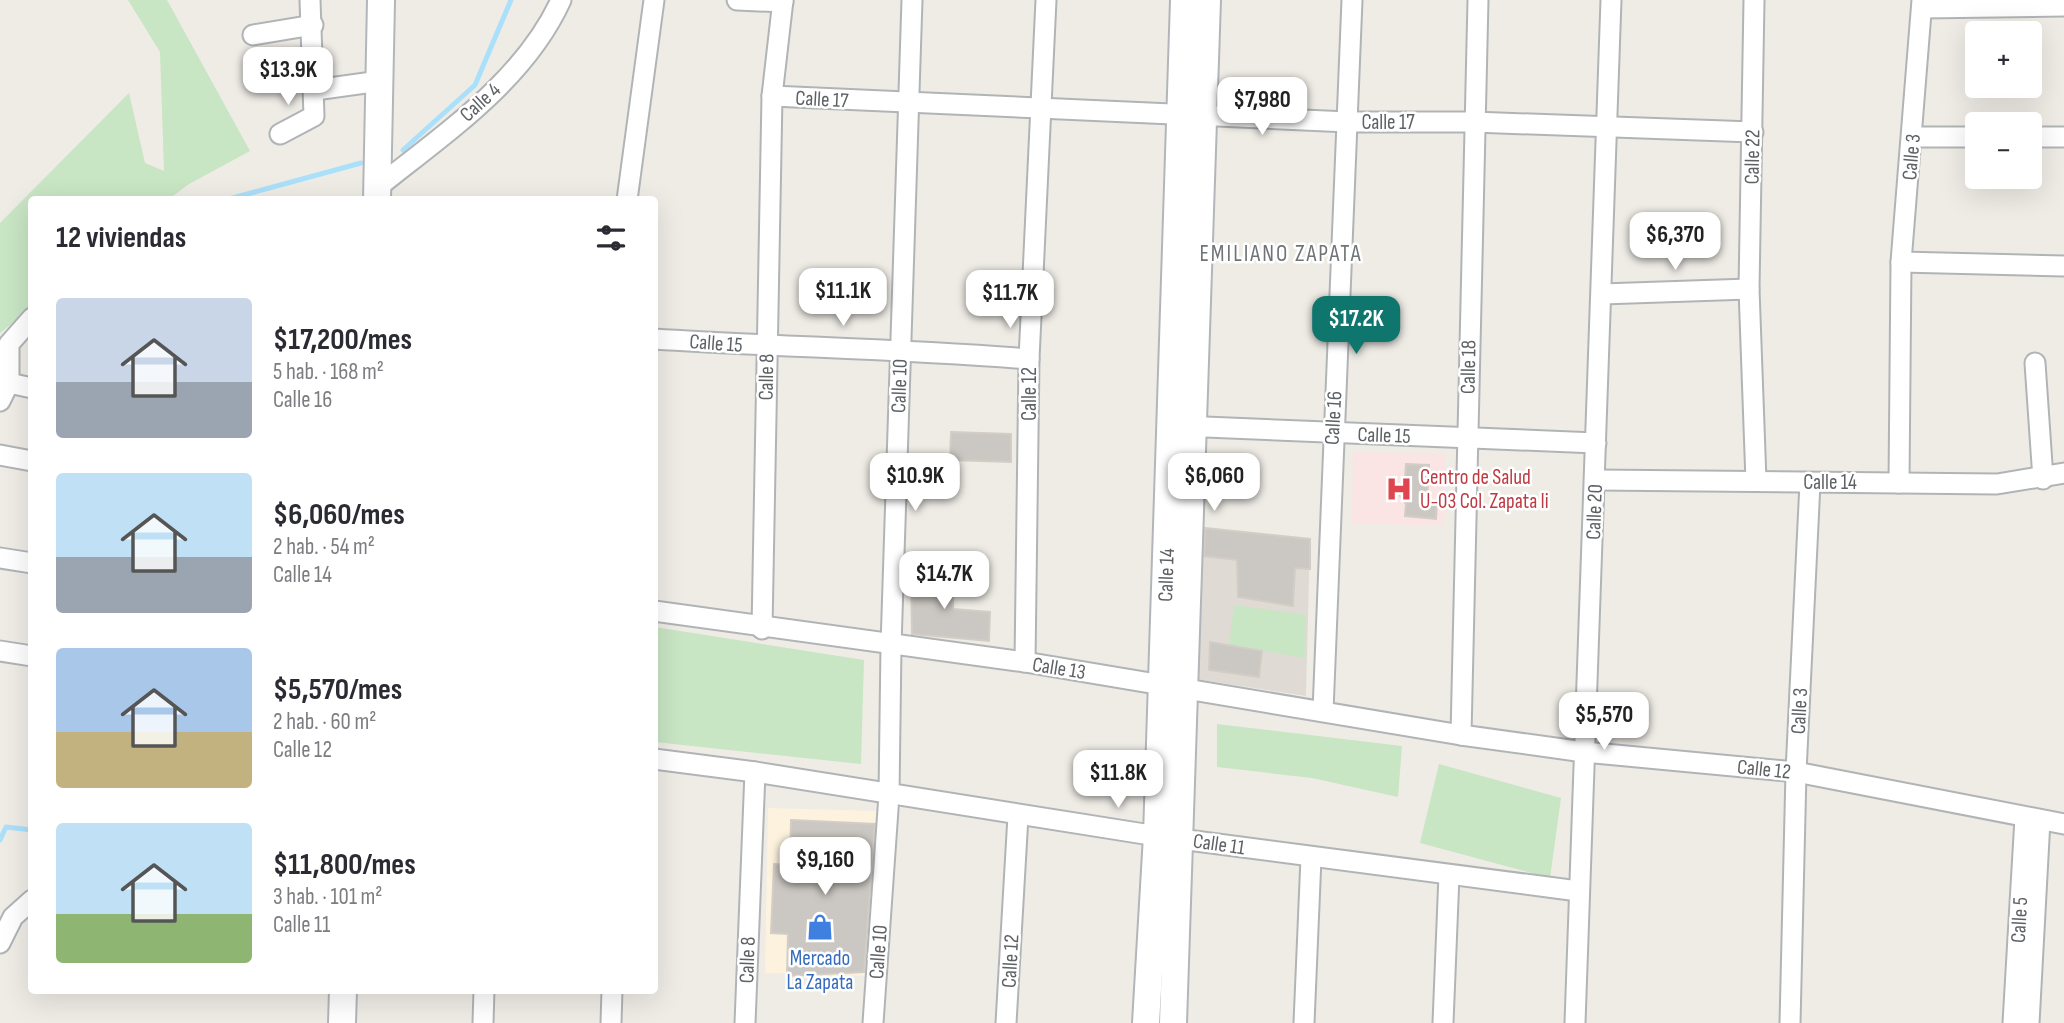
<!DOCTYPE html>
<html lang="es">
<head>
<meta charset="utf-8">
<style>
  :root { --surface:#fff; --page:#f7f7f7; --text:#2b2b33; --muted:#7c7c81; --accent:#0f766e }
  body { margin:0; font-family:"Sofia Sans Condensed",sans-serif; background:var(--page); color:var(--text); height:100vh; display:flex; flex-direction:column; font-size:26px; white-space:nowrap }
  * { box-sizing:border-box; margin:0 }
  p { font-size:23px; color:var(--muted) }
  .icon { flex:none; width:38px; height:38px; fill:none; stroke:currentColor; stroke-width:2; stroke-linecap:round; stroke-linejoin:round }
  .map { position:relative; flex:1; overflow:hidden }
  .panel { position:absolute; left:28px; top:196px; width:630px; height:798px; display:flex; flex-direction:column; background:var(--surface); border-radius:7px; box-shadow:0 7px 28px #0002 }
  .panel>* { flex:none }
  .fabs { position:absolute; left:1965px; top:21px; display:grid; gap:14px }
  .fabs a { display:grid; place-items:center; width:77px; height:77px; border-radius:7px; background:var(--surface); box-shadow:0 7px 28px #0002; font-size:35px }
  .price { position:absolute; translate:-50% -60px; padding:0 16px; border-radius:14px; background:#fff; color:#222; font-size:23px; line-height:46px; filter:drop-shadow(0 2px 4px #0008) }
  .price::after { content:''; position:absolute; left:50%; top:42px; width:21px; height:16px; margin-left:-10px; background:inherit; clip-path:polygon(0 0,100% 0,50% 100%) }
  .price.current { background:var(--accent); color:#fff }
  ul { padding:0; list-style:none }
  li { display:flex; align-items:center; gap:21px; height:175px; padding:0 28px }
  li span { display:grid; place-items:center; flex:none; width:196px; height:140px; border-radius:7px; color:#555 }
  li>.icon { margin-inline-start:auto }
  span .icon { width:84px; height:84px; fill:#fffc; stroke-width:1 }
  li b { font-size:30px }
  h2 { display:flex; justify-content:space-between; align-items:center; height:84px; padding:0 28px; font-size:30px }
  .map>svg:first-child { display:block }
  .commercial { fill:#fcf2de }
  .education { fill:#dfdbd4 }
  .medical { fill:#fae4e4 }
  .green { fill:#c8e5c4 }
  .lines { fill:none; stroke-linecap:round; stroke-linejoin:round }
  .stream { stroke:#abe0fa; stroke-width:5 }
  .building { fill:#cbc7c2; stroke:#d3cdc5; stroke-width:2 }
  .street-casing { stroke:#b1b4b7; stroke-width:23 }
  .secondary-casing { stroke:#b2b6ba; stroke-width:30 }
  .street { stroke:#fff; stroke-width:19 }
  .secondary { stroke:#fff; stroke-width:26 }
  .labels { text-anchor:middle; stroke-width:5; stroke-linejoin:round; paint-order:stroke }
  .street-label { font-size:21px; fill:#5e6265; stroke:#fff }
  .health-label { font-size:21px; fill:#be3a42; stroke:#fff; text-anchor:start }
  .shop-label { font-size:21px; fill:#366cbe; stroke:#fff }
  .neighbourhood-label { font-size:23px; letter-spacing:2px; fill:#6f7477; stroke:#fff }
</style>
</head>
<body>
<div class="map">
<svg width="2064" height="1023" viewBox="0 0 2064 1023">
  <rect width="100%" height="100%" fill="#efece6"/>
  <path class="commercial" d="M768 808 877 811 874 976 765 973Z"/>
  <path class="education" d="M1200 528 1310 539 1306 696 1194 679Z"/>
  <path class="medical" d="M1353 452 1446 454 1444 526 1352 523Z"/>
  <g class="green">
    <path d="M128 0H167L250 151 189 184 169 199 32 200 31 308 0 333V223L129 93 145 163 164 171 160 52Z"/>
    <path d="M1234 605 1306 615 1305 658 1229 645Z"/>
    <path d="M655 627 864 660 861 764 655 742Z"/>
    <path d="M1217 724 1402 746 1398 797 1312 778 1217 767Z"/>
    <path d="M1439 764 1561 798 1550 878 1420 843Z"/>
  </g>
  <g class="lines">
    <g class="stream">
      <path d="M403 150 475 85 511 0"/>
      <path d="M225 200 361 163"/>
      <path d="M0 840 6 827 32 830"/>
    </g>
  </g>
  <g class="building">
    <path d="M951 432 1011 434V462L950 460Z"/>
    <path d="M1406 464 1429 465 1427 502H1437L1436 519 1405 516 1406 504 1400 496 1404 493Z"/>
    <path d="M1205 528 1310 539V569L1295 568 1293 606 1238 597 1237 560 1204 556Z"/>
    <path d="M911 575H953V609L990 612 989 641 912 634Z"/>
    <path d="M1210 642 1262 651 1259 677 1209 670Z"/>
    <path d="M791 820 875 824 864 972 787 976 788 934 771 933 774 864 790 865Z"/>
  </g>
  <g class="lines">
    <g class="street-casing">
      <g id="street">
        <path d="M737 0 783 2"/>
        <path d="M1754 0 1749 289 1756 481"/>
        <path d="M1922 8 2064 6"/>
        <path d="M253 35 313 25"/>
        <path d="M315 90 380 81"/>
        <path d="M772 96 1348 122H1473L1753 132"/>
        <path d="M280 134 314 116 310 0"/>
        <path d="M1913 137H1978"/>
        <path d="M2030 137H2064"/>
        <path d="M378 187C445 133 524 81 561 0"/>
        <path d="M627 200 654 0"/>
        <path d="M1901 262 2064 266"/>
        <path d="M1602 294 1749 289"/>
        <path d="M654 339C779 347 904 349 1029 359"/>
        <path d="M2035 363 2043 479"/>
        <path d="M9 383 32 388"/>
        <path d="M0 401 9 383V344L32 318"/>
        <path d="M1181 426 1596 443"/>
        <path d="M0 455 32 461"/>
        <path d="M1596 480 1997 484 2064 473"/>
        <path d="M1899 483 1901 262 1922 0"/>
        <path d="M0 558 32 563"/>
        <path d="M654 611 1025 662 1461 735 1584 752 1796 772 2064 824"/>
        <path d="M762 629 772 96 783 0"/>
        <path d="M0 651 32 656"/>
        <path d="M1025 662 1029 359 1046 0"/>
        <path d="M1323 711 1352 0"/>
        <path d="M1461 735 1478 0"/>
        <path d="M654 759 755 772 1157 836 1578 891"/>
        <path d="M0 943 13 917 32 900"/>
        <path d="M483 1023 484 990"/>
        <path d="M611 1023 612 990"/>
        <path d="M745 1023 755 772"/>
        <path d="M873 1023 889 795 891 646 912 0"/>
        <path d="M1006 1023 1018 816"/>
        <path d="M1304 1023 1311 858"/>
        <path d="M1443 1023 1449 875"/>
        <path d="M1575 1023 1611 0"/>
        <path d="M1790 1023 1796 772 1810 483"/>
        <path d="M2013 1023 2025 818"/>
        <path d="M2029 1023 2040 820"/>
      </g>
    </g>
    <g class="secondary-casing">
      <g id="secondary">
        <path d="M377 200 381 0"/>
        <path d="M342 1023 343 990"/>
        <path d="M1146 1023 1157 836 1184 0"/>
        <path d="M1173 1023 1207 0"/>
      </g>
    </g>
    <use href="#street" class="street"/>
    <use href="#secondary" class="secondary"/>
  </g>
  <defs>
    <g id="hospital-bare" transform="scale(2.1)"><path d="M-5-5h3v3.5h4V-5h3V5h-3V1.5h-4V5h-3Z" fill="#e0444e" stroke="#fff" stroke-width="2.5" paint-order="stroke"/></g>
    <g id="shop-bare" transform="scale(2.1)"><path d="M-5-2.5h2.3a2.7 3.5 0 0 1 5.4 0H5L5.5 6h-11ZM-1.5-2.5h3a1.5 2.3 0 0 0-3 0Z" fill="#3f7fe0" stroke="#fff" stroke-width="2.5" paint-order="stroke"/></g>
  </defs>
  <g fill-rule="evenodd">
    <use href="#hospital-bare" x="1399" y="489"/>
    <use href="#shop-bare" x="820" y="927"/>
  </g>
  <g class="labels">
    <g class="street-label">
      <text transform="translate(822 99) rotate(3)" y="7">Calle 17</text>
      <text transform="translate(480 102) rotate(-42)" y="7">Calle 4</text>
      <text x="1388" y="129">Calle 17</text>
      <text transform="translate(1752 157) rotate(-89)" y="7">Calle 22</text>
      <text transform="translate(1911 157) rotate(-85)" y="7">Calle 3</text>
      <text transform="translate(716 343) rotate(4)" y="7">Calle 15</text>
      <text transform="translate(1468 367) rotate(-89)" y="7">Calle 18</text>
      <text transform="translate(766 377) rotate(-89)" y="7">Calle 8</text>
      <text transform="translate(899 386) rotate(-88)" y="7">Calle 10</text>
      <text transform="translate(1029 394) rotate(-90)" y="7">Calle 12</text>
      <text transform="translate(1333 418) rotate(-87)" y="7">Calle 16</text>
      <text transform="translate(1384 435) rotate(2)" y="7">Calle 15</text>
      <text x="1830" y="489">Calle 14</text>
      <text transform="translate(1594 512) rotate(-88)" y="7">Calle 20</text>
      <text transform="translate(1166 575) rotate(-88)" y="7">Calle 14</text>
      <text transform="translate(1059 668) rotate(9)" y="7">Calle 13</text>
      <text transform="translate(1799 711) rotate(-87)" y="7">Calle 3</text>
      <text transform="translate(1764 769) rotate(6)" y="7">Calle 12</text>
      <text transform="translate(1219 844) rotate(8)" y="7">Calle 11</text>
      <text transform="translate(2019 920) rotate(-87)" y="7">Calle 5</text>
      <text transform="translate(878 952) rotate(-86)" y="7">Calle 10</text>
      <text transform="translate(747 960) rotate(-88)" y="7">Calle 8</text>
      <text transform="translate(1010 961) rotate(-87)" y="7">Calle 12</text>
    </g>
    <g class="health-label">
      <text x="1420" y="484">Centro de Salud<tspan x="1420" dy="24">U-03 Col. Zapata Ii</tspan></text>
    </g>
    <g class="shop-label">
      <text x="820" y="965">Mercado<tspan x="820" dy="24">La Zapata</tspan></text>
    </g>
    <g class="neighbourhood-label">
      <text x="1281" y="261">EMILIANO ZAPATA</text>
    </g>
  </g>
</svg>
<div class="fabs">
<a>+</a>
<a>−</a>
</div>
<b class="price" style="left:288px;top:107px">$13.9K</b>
<b class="price" style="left:1262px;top:137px">$7,980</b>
<b class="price" style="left:1675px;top:272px">$6,370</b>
<b class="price" style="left:843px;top:328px">$11.1K</b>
<b class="price" style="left:1010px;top:330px">$11.7K</b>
<b class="price current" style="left:1356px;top:356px">$17.2K</b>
<b class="price" style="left:915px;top:513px">$10.9K</b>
<b class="price" style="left:1214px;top:513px">$6,060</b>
<b class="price" style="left:944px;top:611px">$14.7K</b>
<b class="price" style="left:1604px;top:752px">$5,570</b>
<b class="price" style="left:1118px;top:810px">$11.8K</b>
<b class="price" style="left:825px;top:897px">$9,160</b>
<section class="panel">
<h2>12 viviendas<svg class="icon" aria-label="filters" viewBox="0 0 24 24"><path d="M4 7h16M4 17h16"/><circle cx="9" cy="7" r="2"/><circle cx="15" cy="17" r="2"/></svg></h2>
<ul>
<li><span style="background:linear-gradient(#c9d6e8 60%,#9aa5b1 0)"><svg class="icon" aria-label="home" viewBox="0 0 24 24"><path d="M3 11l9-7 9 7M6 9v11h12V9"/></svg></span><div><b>$17,200/mes</b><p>5 hab. · 168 m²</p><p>Calle 16</p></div></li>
<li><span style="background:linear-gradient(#bfe0f5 60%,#9aa5b1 0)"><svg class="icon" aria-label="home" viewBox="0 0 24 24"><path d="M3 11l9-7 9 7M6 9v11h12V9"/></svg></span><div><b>$6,060/mes</b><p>2 hab. · 54 m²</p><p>Calle 14</p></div></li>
<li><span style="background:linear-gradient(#a9c7e8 60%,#c2b280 0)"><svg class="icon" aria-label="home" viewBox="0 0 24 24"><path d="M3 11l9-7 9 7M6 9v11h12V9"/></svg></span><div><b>$5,570/mes</b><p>2 hab. · 60 m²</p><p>Calle 12</p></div></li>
<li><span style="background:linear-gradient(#bfe0f5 65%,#8fb573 0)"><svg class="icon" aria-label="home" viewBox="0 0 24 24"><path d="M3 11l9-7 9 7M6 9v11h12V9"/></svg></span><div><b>$11,800/mes</b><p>3 hab. · 101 m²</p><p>Calle 11</p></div></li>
</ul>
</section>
</div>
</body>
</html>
